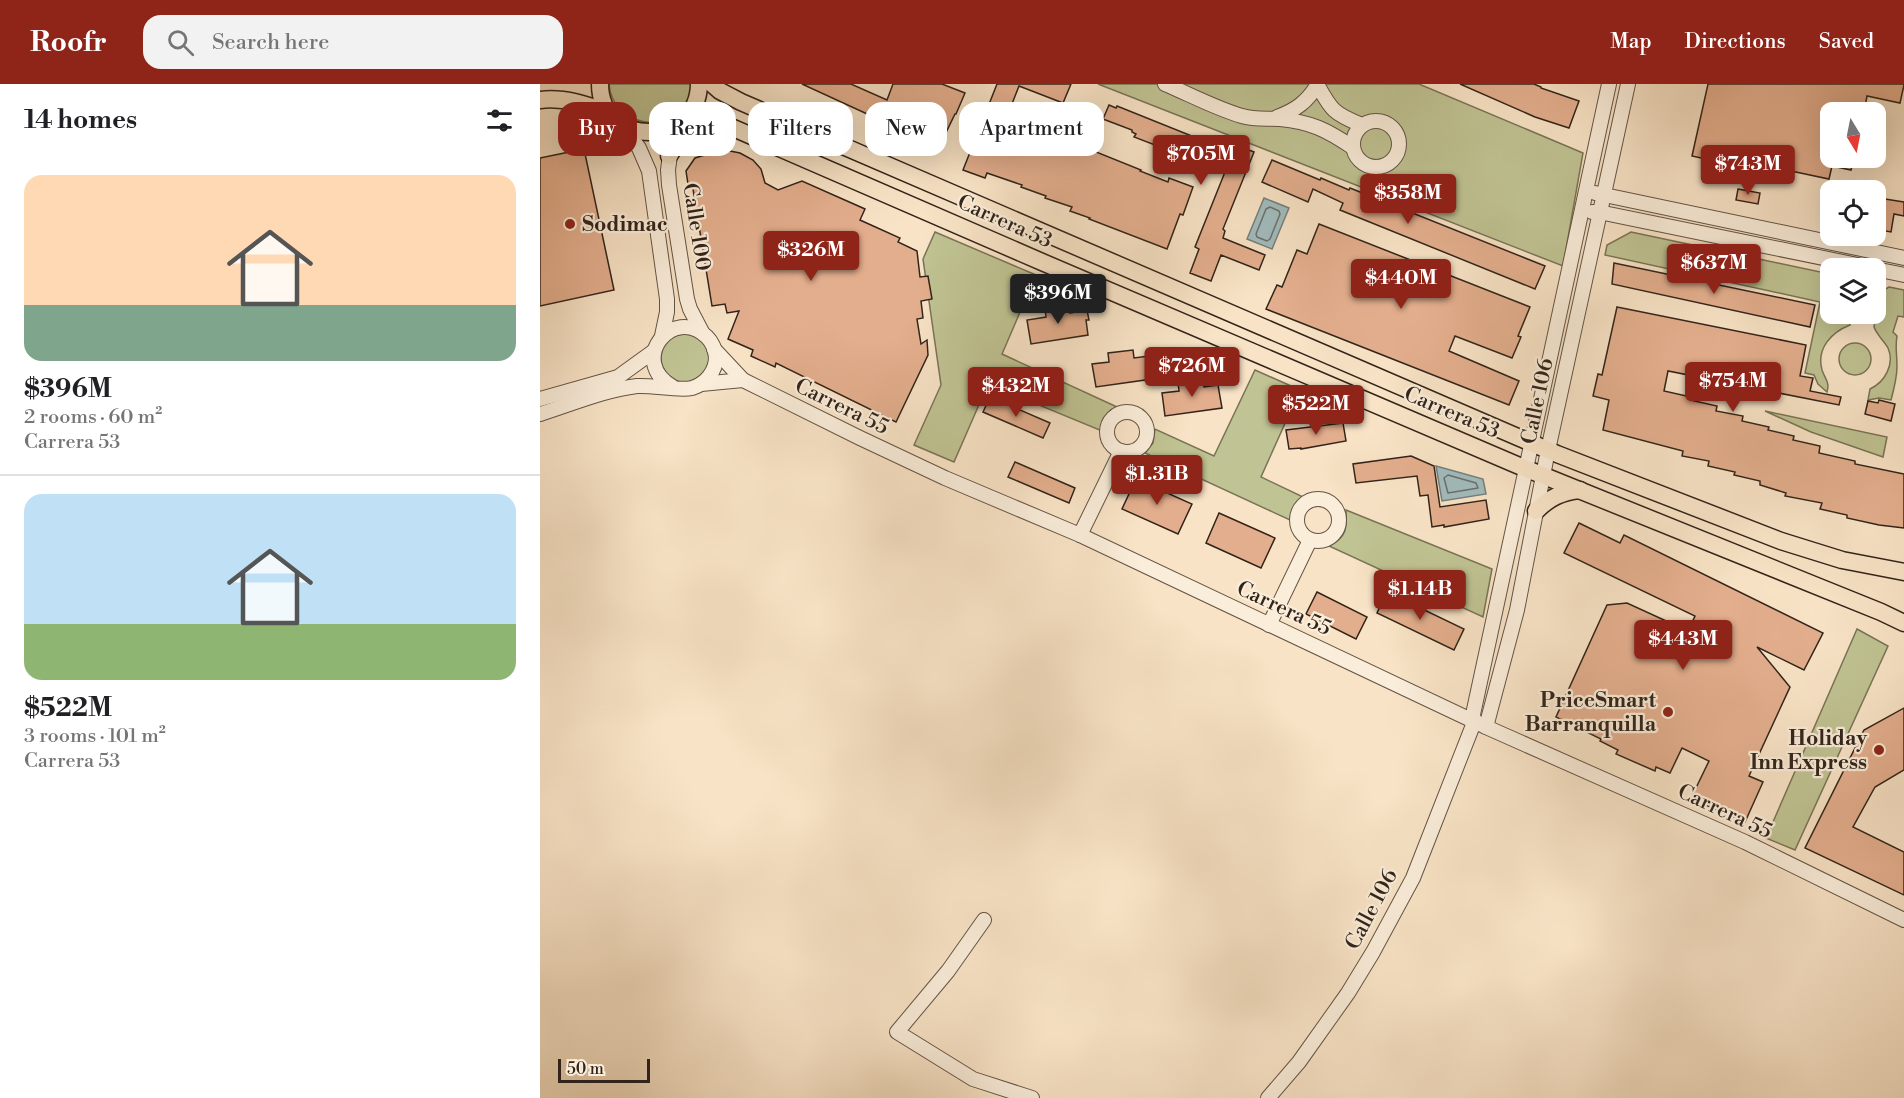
<!DOCTYPE html>
<html lang="en">
<head>
<meta charset="utf-8">
<style>
  :root { --surface:#fff; --page:#f2f2f2; --text:#202124; --muted:#757577; --line:#e0e0e0; --accent:#8f2418 }
  body { margin:0; font-family:"Libre Bodoni",serif; background:var(--page); color:var(--text); height:100vh; display:flex; flex-direction:column; font-size:22px; white-space:nowrap }
  * { box-sizing:border-box; margin:0 }
  p { font-size:20px; color:var(--muted) }
  .icon { flex:none; width:33px; height:33px; fill:none; stroke:currentColor; stroke-width:2; stroke-linecap:round; stroke-linejoin:round }
  .map { position:relative; flex:1; overflow:hidden }
  .drawer { display:flex; flex-direction:column; background:var(--surface); width:540px }
  .drawer>* { flex:none }
  .hud { position:absolute; left:18px; top:18px; width:570px; height:54px; display:flex; gap:12px }
  .needle { width:39px; rotate:170deg }
  .tools { position:absolute; left:1280px; top:18px; display:grid; gap:12px }
  .tools a { display:grid; place-items:center; width:66px; height:66px; border-radius:12px; background:var(--surface); box-shadow:0 6px 24px #0002; font-size:30px }
  .scale { position:absolute; left:18px; bottom:15px; width:92px; box-sizing:border-box; padding-left:6px; border:3px solid #32241a; border-top:0; font-size:16px; line-height:21px; white-space:nowrap; color:#32241a; -webkit-text-stroke:4px #faedda; paint-order:stroke }
  .price { position:absolute; translate:-50% -51px; padding:0 14px; border-radius:6px; background:var(--accent); color:#fff; font-size:20px; line-height:39px; filter:drop-shadow(0 2px 3px #0008) }
  .price::after { content:''; position:absolute; left:50%; top:36px; width:18px; height:14px; margin-left:-9px; background:inherit; clip-path:polygon(0 0,100% 0,50% 100%) }
  .price.selected { background:#222; color:#fff }
  ul { padding:0; list-style:none }
  li { display:grid; align-content:center; gap:12px; height:318px; padding:0 24px }
  li+li { border-top:2px solid var(--line) }
  li span { display:grid; place-items:center; height:186px; border-radius:18px; color:#555 }
  li>.icon { margin-inline-start:auto }
  span .icon { width:108px; height:108px; fill:#fffc; stroke-width:1 }
  li b { font-size:26px }
  h2 { display:flex; justify-content:space-between; align-items:center; height:72px; padding:0 24px; font-size:26px }
  .chip { padding:0 21px; border-radius:18px; background:var(--surface); box-shadow:0 6px 24px #0002; font-size:21px; line-height:54px }
  .chip.selected { background:var(--accent); color:#fff }
  header { display:flex; align-items:center; gap:36px; box-sizing:border-box; height:84px; padding:0 30px; background:var(--accent); color:#fff }
  header strong { font-size:28px }
  nav { display:flex; gap:33px; margin-inline-start:auto; font-size:21px }
  .search { width:420px; height:54px; background:var(--page); display:flex; align-items:center; gap:15px; box-sizing:border-box; padding:0 21px; border-radius:18px; color:var(--muted); font-size:22px }
  main { display:flex; flex:1; min-height:0 }
  .map>svg:first-child { display:block }
  .green { fill:#c0c393; stroke:#797456; stroke-width:1.5 }
  .water { fill:#a1bcbe; stroke:#757f7c; stroke-width:1.5 }
  .lines { fill:none; stroke-linecap:round; stroke-linejoin:round }
  .shore { stroke:#6a706c; stroke-width:1.5 }
  .building { fill:#e3ae8d; stroke:#32241a; stroke-width:1.5 }
  .minor-casing { stroke:#645445; stroke-width:16 }
  .major-casing { stroke:#32241a; stroke-width:19 }
  .minor { stroke:#faedda; stroke-width:14 }
  .major { stroke:#f8e3c6; stroke-width:16 }
  .poi-dot { fill:#8f2418; stroke:#faedda; stroke-width:2 }
  .labels { text-anchor:middle; stroke-width:4.5; stroke-linejoin:round; paint-order:stroke }
  .street-label { font-size:21px; fill:#32241a; stroke:#faedda }
  .poi-label { font-size:21px; font-weight:bold; fill:#32241a; stroke:#faedda; text-anchor:end }
</style>
</head>
<body>
<header>
<strong>Roofr</strong>
<div class="search"><svg class="icon" aria-label="search" viewBox="0 0 24 24"><circle cx="10" cy="10" r="6"/><path d="M15 15l6 6"/></svg>Search here</div>
<nav><a>Map</a><a>Directions</a><a>Saved</a></nav>
</header>
<main>
<section class="drawer">
<h2>14 homes<svg class="icon" aria-label="filters" viewBox="0 0 24 24"><path d="M4 7h16M4 17h16"/><circle cx="9" cy="7" r="2"/><circle cx="15" cy="17" r="2"/></svg></h2>
<ul>
<li><span style="background:linear-gradient(#ffd9b3 70%,#7fa58c 0)"><svg class="icon" aria-label="home" viewBox="0 0 24 24"><path d="M3 11l9-7 9 7M6 9v11h12V9"/></svg></span><div><b>$396M</b><p>2 rooms · 60 m²</p><p>Carrera 53</p></div></li>
<li><span style="background:linear-gradient(#bfe0f5 70%,#8fb573 0)"><svg class="icon" aria-label="home" viewBox="0 0 24 24"><path d="M3 11l9-7 9 7M6 9v11h12V9"/></svg></span><div><b>$522M</b><p>3 rooms · 101 m²</p><p>Carrera 53</p></div></li>
</ul>
</section>
<div class="map">
<svg width="1364" height="1014" viewBox="0 0 1364 1014">
  <rect width="100%" height="100%" fill="#f8e3c6"/>
  <filter id="stains"><feTurbulence type="fractalNoise" baseFrequency=".00333" numOctaves="4"/><feColorMatrix values="0 0 0 0 .2 0 0 0 0 .09 0 0 0 0 .02 0 0 0 .5 -.17"/></filter>
  <radialGradient id="worn" r=".72"><stop offset=".6" stop-color="#630" stop-opacity="0"/><stop offset="1" stop-color="#630" stop-opacity=".3"/></radialGradient>
  <g class="green">
    <path d="M69 0H152C151 4 151 10 149 14 133 54 72 42 69 0Z"/>
    <path d="M558 0H879L1043 69 1023 182Z"/>
    <path d="M395 148 496 191 462 270 577 323C569 329 564 337 562 347L448 300 414 378 374 361 401 301 383 175Z"/>
    <path d="M1091 148 1290 190V230H1312L1310 241C1292 248 1276 264 1282 286 1285 295 1290 298 1287 308L1278 300 1274 291 1265 289 1280 218 1065 171 1067 161Z"/>
    <path d="M1349 203 1364 206V233L1358 232 1353 248 1357 252C1355 262 1357 271 1357 282 1357 293 1354 305 1351 316L1339 314 1328 316 1330 305C1345 298 1355 280 1348 264 1344 257 1337 251 1334 243L1340 208Z"/>
    <circle cx="145" cy="274" r="24"/>
    <circle cx="1315" cy="275" r="16"/>
    <path d="M715 286 760 306 721 393 763 413 754 422 750 436 605 369 613 359 615 345 674 372Z"/>
    <path d="M1225 327 1347 353 1343 373 1271 348Z"/>
    <path d="M806 426 952 485 943 533 789 462C807 453 807 444 806 426Z"/>
    <path d="M1317 545 1348 562 1255 766 1226 754Z"/>
  </g>
  <g class="water">
    <path d="M724 114 749 124 732 165 707 155Z"/>
    <path d="M896 382 943 395 946 410 902 417Z"/>
  </g>
  <g class="lines">
    <g class="shore">
      <path d="M730 123 739 127 740 130 730 155 727 157 717 153 716 150 726 125Z"/>
      <path d="M908 391 936 399 938 404 908 409 904 394Z"/>
    </g>
  </g>
  <g class="building">
    <path d="M262 0H311L347 16 353 0H402L425 9 416 30H415L399 63Z"/>
    <path d="M457 0H531L523 19 479 2 468 30 501 42 499 45 601 86 600 87 628 98 629 94 653 103 643 131 640 130 627 165 549 135 550 134 530 127 532 123 505 114 506 112 481 103 482 101 447 89 445 94 423 86Z"/>
    <path d="M920 0H994L1001 3V4L1039 17 1029 44 995 33Z"/>
    <path d="M1168 0H1364V1L1360 19 1327 12 1324 28H1290V74H1314L1311 86 1292 82 1289 95 1189 74 1188 80 1152 72Z"/>
    <path d="M569 21 576 24 577 22 679 63 682 56 714 68 683 145 685 147 683 154 725 171 719 186 681 171 671 197 650 189 659 165 655 163 685 88 594 53 596 50 592 48V46L563 35Z"/>
    <path d="M44 65 74 206 0 222V74Z"/>
    <path d="M178 67H190L200 69 213 76 221 85 225 99 238 106 262 97 325 125 320 136 360 154 358 158 377 167 380 193 388 192 392 215 381 217 383 234 377 235 381 260 387 256 388 271 356 338 236 279 235 283 211 272 213 266 188 255 199 227 187 229 185 220 172 222 152 99 148 100 146 87 155 74Z"/>
    <path d="M732 76 780 96 781 94 809 106 810 104 1005 182 995 205 800 126 803 119 773 105 768 118 722 98Z"/>
    <path d="M1198 105 1220 109 1218 120 1196 116Z"/>
    <path d="M1345 115 1364 118V132L1354 130 1351 148 1340 146Z"/>
    <path d="M779 140 990 223 978 252 981 253 972 274 915 252 909 267 979 297 969 321 726 225 737 201 742 203 757 166 767 170Z"/>
    <path d="M1074 179 1275 221 1270 243 1072 200Z"/>
    <path d="M526 220 527 226H530V229L547 226 549 236H546L548 251 491 260 487 236 506 233 505 224Z"/>
    <path d="M1077 223 1266 261 1260 292 1273 294 1270 307 1301 313 1299 321 1128 287 1124 307 1151 313 1150 316 1177 322 1176 327 1203 332 1202 337 1229 343 1228 346 1254 352 1253 356 1280 362 1279 369 1315 377V380L1364 390V444L1339 441 1307 434V431L1280 425 1282 419 1245 412 1246 409 1220 401V397L1194 391 1195 388 1168 382 1169 377 1142 372 1143 367 1063 346 1069 316 1053 312 1058 290 1062 291Z"/>
    <path d="M593 266 594 274 609 272 612 295 556 303 552 280 569 278 568 269Z"/>
    <path d="M663 295 664 303 678 301 682 324 625 332 622 309 639 307 638 298Z"/>
    <path d="M450 313 510 339 503 354 443 328Z"/>
    <path d="M1339 316 1355 320 1351 337 1325 330 1328 317 1338 319Z"/>
    <path d="M803 339 806 357 761 365V364L749 365 746 346Z"/>
    <path d="M871 372 894 382 900 423 946 416 949 435 904 443V441L892 443 888 411 880 412 877 392 816 399 813 380Z"/>
    <path d="M475 378 535 404 529 419 468 393Z"/>
    <path d="M596 395 652 420 638 450 582 425Z"/>
    <path d="M679 429 735 454 721 484 666 459Z"/>
    <path d="M1039 439 1080 459 1084 451 1283 549 1264 586 1217 563 1250 603 1209 692 1223 698 1205 738 1166 721 1168 716 1153 710 1169 677 1142 664 1130 689 1116 683 1115 687 1076 670 1078 666 1060 657 1061 655 1016 633 1067 521 1087 519 1148 547 1155 532 1024 469Z"/>
    <path d="M777 508 827 533 816 555 766 530Z"/>
    <path d="M847 508 924 545 914 566 837 529Z"/>
    <path d="M1364 624V686L1335 703 1313 743 1364 768V811L1265 764 1324 646Z"/>
  </g>
  <g class="lines">
    <g class="minor-casing">
      <g id="minor">
        <path d="M625 0C649 10 677 25 702 32 715 36 727 34 740 35 771 38 787 46 812 63"/>
        <path d="M777 0C791 26 794 30 822 41"/>
        <path d="M737 33C756 26 767 18 778 0"/>
        <circle cx="836" cy="60" r="23"/>
        <path d="M84 43 99 64 109 87 127 215V228L122 252"/>
        <path d="M131 63 128 86 129 101 147 215 150 225 162 248"/>
        <path d="M1055 109 1364 174"/>
        <path d="M1052 128H1059L1332 184"/>
        <path d="M1335 185 1364 191"/>
        <path d="M174 265 203 296 320 354 405 394 540 451 946 643 1205 758 1364 836"/>
        <path d="M161 300 203 296"/>
        <path d="M0 315 78 293 114 267"/>
        <circle cx="587" cy="348" r="20"/>
        <path d="M0 330C32 320 64 306 97 302 113 301 139 307 152 304 166 300 176 287 176 273 175 265 172 258 167 253 133 220 87 277 133 303"/>
        <circle cx="778" cy="436" r="21"/>
        <path d="M540 451 581 367"/>
        <path d="M729 541 770 456"/>
        <path d="M932 635 1069 0"/>
        <path d="M946 643 977 526 1008 366 1088 0"/>
        <path d="M444 836 408 887 357 948 433 995 492 1014"/>
        <path d="M728 1014 759 978 808 909 833 868 873 794 935 636"/>
      </g>
    </g>
    <g class="major-casing">
      <g id="major">
        <path d="M60 0C60 64 158 64 159 0"/>
        <path d="M172 0 180 7 201 18 1017 370 1241 457 1302 476 1364 488"/>
        <path d="M0 16C25 13 47 21 69 29"/>
        <path d="M144 36 161 35 191 43 502 178 977 381 1341 528 1364 539"/>
        <path d="M129 72C139 54 152 44 173 40"/>
        <path d="M996 427C1009 414 1021 408 1040 406"/>
      </g>
    </g>
    <use href="#minor" class="minor"/>
    <use href="#major" class="major"/>
  </g>
  <g class="poi-dot">
    <circle cx="30" cy="140" r="6"/>
    <circle cx="1128" cy="628" r="6"/>
    <circle cx="1339" cy="666" r="6"/>
  </g>
  <g class="labels">
    <g class="street-label">
      <text transform="translate(465 137) rotate(24)" y="7">Carrera 53</text>
      <text transform="translate(157 143) rotate(81)" y="7">Calle 100</text>
      <text transform="translate(997 317) rotate(-78)" y="7">Calle 106</text>
      <text transform="translate(302 322) rotate(26)" y="7">Carrera 55</text>
      <text transform="translate(912 328) rotate(23)" y="7">Carrera 53</text>
      <text transform="translate(744 524) rotate(25)" y="7">Carrera 55</text>
      <text transform="translate(1185 727) rotate(25)" y="7">Carrera 55</text>
      <text transform="translate(831 825) rotate(-62)" y="7">Calle 106</text>
    </g>
    <g class="poi-label">
      <text x="42" y="147" text-anchor="start">Sodimac</text>
      <text x="1116" y="623">PriceSmart<tspan x="1116" dy="24">Barranquilla</tspan></text>
      <text x="1327" y="661">Holiday<tspan x="1327" dy="24">Inn Express</tspan></text>
    </g>
  </g>
  <rect width="100%" height="100%" filter="url(#stains)"/>
  <rect width="100%" height="100%" fill="url(#worn)"/>
</svg>
<div class="tools">
<a><svg class="needle" viewBox="-14 -14 28 28"><path d="M0-13l5 13h-10z" fill="#e53935"/><path d="M0 13l5-13h-10z" fill="#757577"/></svg></a>
<a><svg class="icon" aria-label="locate" viewBox="0 0 24 24"><circle cx="12" cy="12" r="6"/><path d="M12 2v4M12 18v4M2 12h4M18 12h4"/></svg></a>
<a><svg class="icon" aria-label="layers" viewBox="0 0 24 24"><path d="M12 4l9 5-9 5-9-5zM3 14l9 5 9-5"/></svg></a>
</div>
<div class="scale">50 m</div>
<b class="price" style="left:661px;top:102px">$705M</b>
<b class="price" style="left:1208px;top:112px">$743M</b>
<b class="price" style="left:868px;top:141px">$358M</b>
<b class="price" style="left:271px;top:198px">$326M</b>
<b class="price" style="left:1174px;top:211px">$637M</b>
<b class="price" style="left:861px;top:226px">$440M</b>
<b class="price selected" style="left:518px;top:241px">$396M</b>
<b class="price" style="left:652px;top:314px">$726M</b>
<b class="price" style="left:1193px;top:329px">$754M</b>
<b class="price" style="left:476px;top:334px">$432M</b>
<b class="price" style="left:776px;top:352px">$522M</b>
<b class="price" style="left:617px;top:422px">$1.31B</b>
<b class="price" style="left:880px;top:537px">$1.14B</b>
<b class="price" style="left:1143px;top:587px">$443M</b>
<div class="hud">
<a class="chip selected">Buy</a>
<a class="chip">Rent</a>
<a class="chip">Filters</a>
<a class="chip">New</a>
<a class="chip">Apartment</a>
</div>
</div>
</main>
</body>
</html>
